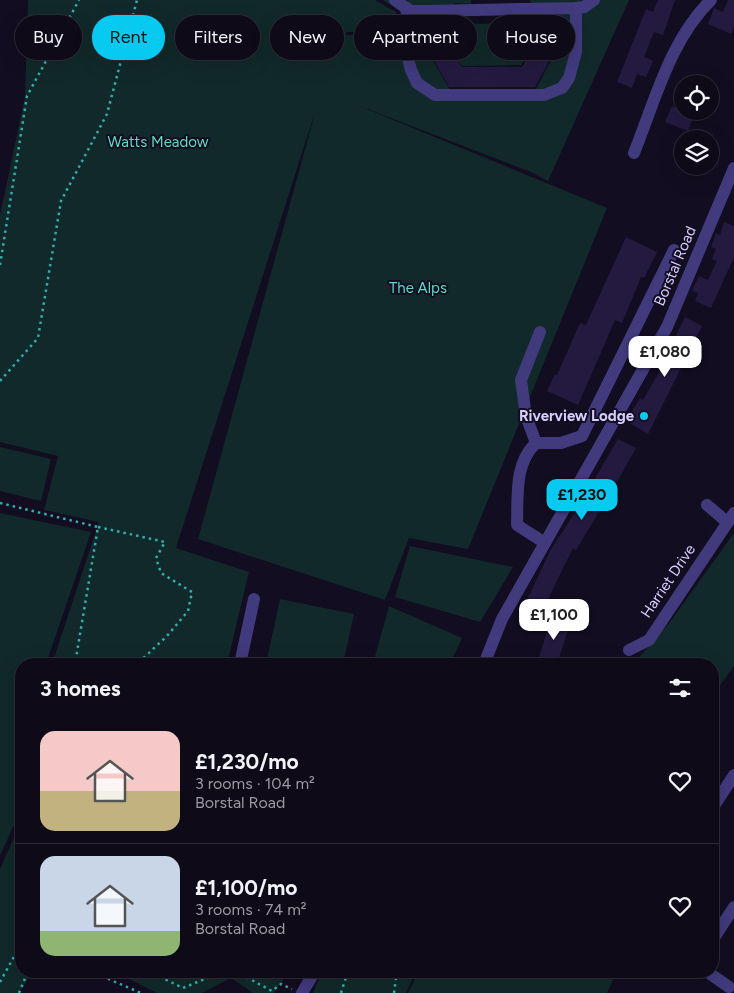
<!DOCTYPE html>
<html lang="en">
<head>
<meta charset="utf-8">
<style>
  :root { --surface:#0e0a18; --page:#171321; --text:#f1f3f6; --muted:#9b9aa2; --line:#2e2b37; --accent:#08caf0 }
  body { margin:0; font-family:Figtree,sans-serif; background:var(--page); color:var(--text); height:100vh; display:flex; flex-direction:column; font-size:19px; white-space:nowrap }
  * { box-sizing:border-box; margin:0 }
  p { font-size:16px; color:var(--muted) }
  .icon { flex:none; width:28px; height:28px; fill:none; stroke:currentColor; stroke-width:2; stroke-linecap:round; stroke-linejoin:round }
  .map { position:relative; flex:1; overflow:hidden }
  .side { position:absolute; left:15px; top:658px; width:704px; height:320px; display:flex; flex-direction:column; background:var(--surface); border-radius:20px; box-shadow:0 5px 20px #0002,0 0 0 1px var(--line) }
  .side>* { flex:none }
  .top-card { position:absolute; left:15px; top:15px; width:705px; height:45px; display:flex; gap:10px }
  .buttons { position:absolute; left:674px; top:75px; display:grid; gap:10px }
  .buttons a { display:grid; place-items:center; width:45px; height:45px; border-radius:50%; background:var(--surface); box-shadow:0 5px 20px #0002,0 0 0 1px var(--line); font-size:25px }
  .price { position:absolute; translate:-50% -42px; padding:0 11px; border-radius:10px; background:#fff; color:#222; font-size:16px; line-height:32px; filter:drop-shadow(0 1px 2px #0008) }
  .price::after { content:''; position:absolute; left:50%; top:30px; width:15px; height:11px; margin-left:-8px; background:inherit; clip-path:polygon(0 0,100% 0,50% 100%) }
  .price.current { background:var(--accent); color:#111 }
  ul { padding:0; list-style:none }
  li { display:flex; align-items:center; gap:15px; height:125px; padding:0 25px }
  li+li { border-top:1px solid var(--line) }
  li span { display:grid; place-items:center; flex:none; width:140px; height:100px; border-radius:15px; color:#555 }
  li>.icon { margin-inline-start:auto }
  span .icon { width:60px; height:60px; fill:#fffc; stroke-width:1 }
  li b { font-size:21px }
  h2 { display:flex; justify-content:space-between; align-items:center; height:60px; padding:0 25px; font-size:21px }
  .chip { padding:0 18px; border-radius:22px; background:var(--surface); box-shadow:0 5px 20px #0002,0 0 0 1px var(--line); font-size:18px; line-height:45px }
  .chip.current { background:var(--accent); color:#111 }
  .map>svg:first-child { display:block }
  .green { fill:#11292a }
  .building { fill:#241a40 }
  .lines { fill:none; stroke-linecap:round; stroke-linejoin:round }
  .path { stroke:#32aeae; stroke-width:2.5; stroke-dasharray:2.5 4; stroke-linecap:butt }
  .minor { stroke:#413a7d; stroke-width:12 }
  .poi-dot { fill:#08caf0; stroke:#120d20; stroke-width:2 }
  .labels { text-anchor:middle; stroke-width:4; stroke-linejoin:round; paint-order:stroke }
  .park-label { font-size:15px; fill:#5ddbc3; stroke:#120d20 }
  .street-label { font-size:15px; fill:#d6cefd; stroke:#120d20 }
  .poi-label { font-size:15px; font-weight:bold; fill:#d6cefd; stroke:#120d20; text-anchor:end }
</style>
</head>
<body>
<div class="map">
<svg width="734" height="993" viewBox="0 0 734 993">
  <rect width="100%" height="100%" fill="#120d20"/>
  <g class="green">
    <path d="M28 0H375L396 12 398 33 347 32 346 35 401 36 400 11 383 0H471V4L454 3 455 21 413 23 412 43 429 44 430 55 450 90 536 89 553 56 552 23H535L530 0H629L548 181 531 172 357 105 607 208 468 549 409 538 385 600 198 539 316 109 176 548 249 572 227 664H52L99 522 44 510 58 456 0 442V215L25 97Z"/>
    <path d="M526 23 528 55 521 65 462 66 454 55 455 24Z"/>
    <path d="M0 447 51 459 41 501 0 491Z"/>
    <path d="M0 513 91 532 46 664H21V809L0 856Z"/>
    <path d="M734 533V666L713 695 712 664H633L670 622Z"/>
    <path d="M410 546 513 567 480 622 395 597Z"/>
    <path d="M280 599 354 614 343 664H266Z"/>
    <path d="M389 606 462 638 450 664H373Z"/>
    <path d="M21 822V971H33L19 993H0V869Z"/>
    <path d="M113 971H289L274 993H253L231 978 202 993H157Z"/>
    <path d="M322 971H416L406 993H313Z"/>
    <path d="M419 971H617L607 993H408Z"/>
  </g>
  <g class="building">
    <path d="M658 0H675L663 35 654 32 644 57 653 61 646 77 637 74 632 88 617 82 646 9 653 12Z"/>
    <path d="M728 0H734V27L731 34 708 24 714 8 723 12Z"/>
    <path d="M454 23V55L462 67H522L529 55 528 24H550L552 56 535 87H449L431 55 430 42H415V24Z"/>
    <path d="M672 106 682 111H696L688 131 665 122Z"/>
    <path d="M724 222 734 226V257L711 308 695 301 698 293 692 291 699 276 708 280 717 261 712 259 716 249 711 247 716 233 720 235Z"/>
    <path d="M626 237 657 252 644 278 641 277 622 323 615 320 578 405 547 391 555 374 557 375 580 323 586 325Z"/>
    <path d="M685 317 702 326 648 434 626 421 640 398 643 400 675 345 672 343Z"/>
    <path d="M618 439 636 448 621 475 576 550 573 548 545 605 528 598 550 551 576 511Z"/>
    <path d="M552 615 571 621 557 664H537Z"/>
  </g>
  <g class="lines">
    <g class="path">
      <path d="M0 265 27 96 79 0"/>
      <path d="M0 381 38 338 61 201 107 114 137 0"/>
      <path d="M0 503 98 527 75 664"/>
      <path d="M98 527 165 542 156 558 161 573 192 592 188 611 167 636 137 664"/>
      <path d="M90 971 141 993"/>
      <path d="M148 971 183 988 224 971"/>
      <path d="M235 971 272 991 281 984 292 989"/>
      <path d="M0 982 21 944"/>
      <path d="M19 993 28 971"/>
      <path d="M341 993 348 971"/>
      <path d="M394 993 396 978 400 971"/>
    </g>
    <g class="minor">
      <path d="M395 0 410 11H427L576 8 584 7 594 0"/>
      <path d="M407 8V55L411 70 417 83 435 95H544L562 88 569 78 576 52V8"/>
      <path d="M634 153C655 101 670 40 711 0"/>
      <path d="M536 443 526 416 521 380 540 332"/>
      <path d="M707 505 727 522"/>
      <path d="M545 543 517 525C518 497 514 463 536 443H561L582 436 674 250"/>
      <path d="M629 650 649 640 734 513"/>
      <path d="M240 664 254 599"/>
      <path d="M484 664 502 619 667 327 734 168"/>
      <path d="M712 809 734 775"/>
      <path d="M712 941 734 907"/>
      <path d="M706 971 729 987"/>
      <path d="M302 993 315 971"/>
    </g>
  </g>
  <circle class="poi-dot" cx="644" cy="416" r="5"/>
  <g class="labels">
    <g class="park-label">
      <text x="158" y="147">Watts Meadow</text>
      <text x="418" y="293">The Alps</text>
    </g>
    <g class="street-label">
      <text transform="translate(675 266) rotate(-67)" y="5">Borstal Road</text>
      <text transform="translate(668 581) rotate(-56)" y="5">Harriet Drive</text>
    </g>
    <g class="poi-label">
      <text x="634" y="421">Riverview Lodge</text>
    </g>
  </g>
</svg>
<div class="buttons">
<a><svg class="icon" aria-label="locate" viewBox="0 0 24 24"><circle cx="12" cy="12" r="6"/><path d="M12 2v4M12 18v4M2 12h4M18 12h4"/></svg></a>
<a><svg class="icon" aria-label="layers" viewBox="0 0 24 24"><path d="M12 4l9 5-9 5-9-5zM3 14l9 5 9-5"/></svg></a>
</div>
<b class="price" style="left:665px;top:378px">£1,080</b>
<b class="price current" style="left:582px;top:521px">£1,230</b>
<b class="price" style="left:554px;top:641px">£1,100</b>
<div class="top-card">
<a class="chip">Buy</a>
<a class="chip current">Rent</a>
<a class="chip">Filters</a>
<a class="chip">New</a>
<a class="chip">Apartment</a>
<a class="chip">House</a>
</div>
<section class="side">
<h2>3 homes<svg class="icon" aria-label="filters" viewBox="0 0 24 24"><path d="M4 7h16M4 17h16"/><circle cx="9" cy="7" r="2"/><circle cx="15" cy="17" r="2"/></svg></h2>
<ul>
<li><span style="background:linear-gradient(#f6c9c9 60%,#c2b280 0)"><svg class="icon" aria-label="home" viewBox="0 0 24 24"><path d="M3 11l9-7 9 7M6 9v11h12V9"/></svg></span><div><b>£1,230/mo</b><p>3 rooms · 104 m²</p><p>Borstal Road</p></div><svg class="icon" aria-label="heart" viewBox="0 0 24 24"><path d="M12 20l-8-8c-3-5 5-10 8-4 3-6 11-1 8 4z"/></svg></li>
<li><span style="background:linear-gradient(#c9d6e8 75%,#8fb573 0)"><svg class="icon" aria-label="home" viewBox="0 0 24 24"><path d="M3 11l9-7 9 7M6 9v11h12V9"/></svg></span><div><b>£1,100/mo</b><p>3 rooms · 74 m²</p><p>Borstal Road</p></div><svg class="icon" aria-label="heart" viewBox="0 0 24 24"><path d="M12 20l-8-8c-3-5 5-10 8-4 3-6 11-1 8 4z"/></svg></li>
</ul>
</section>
</div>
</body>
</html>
